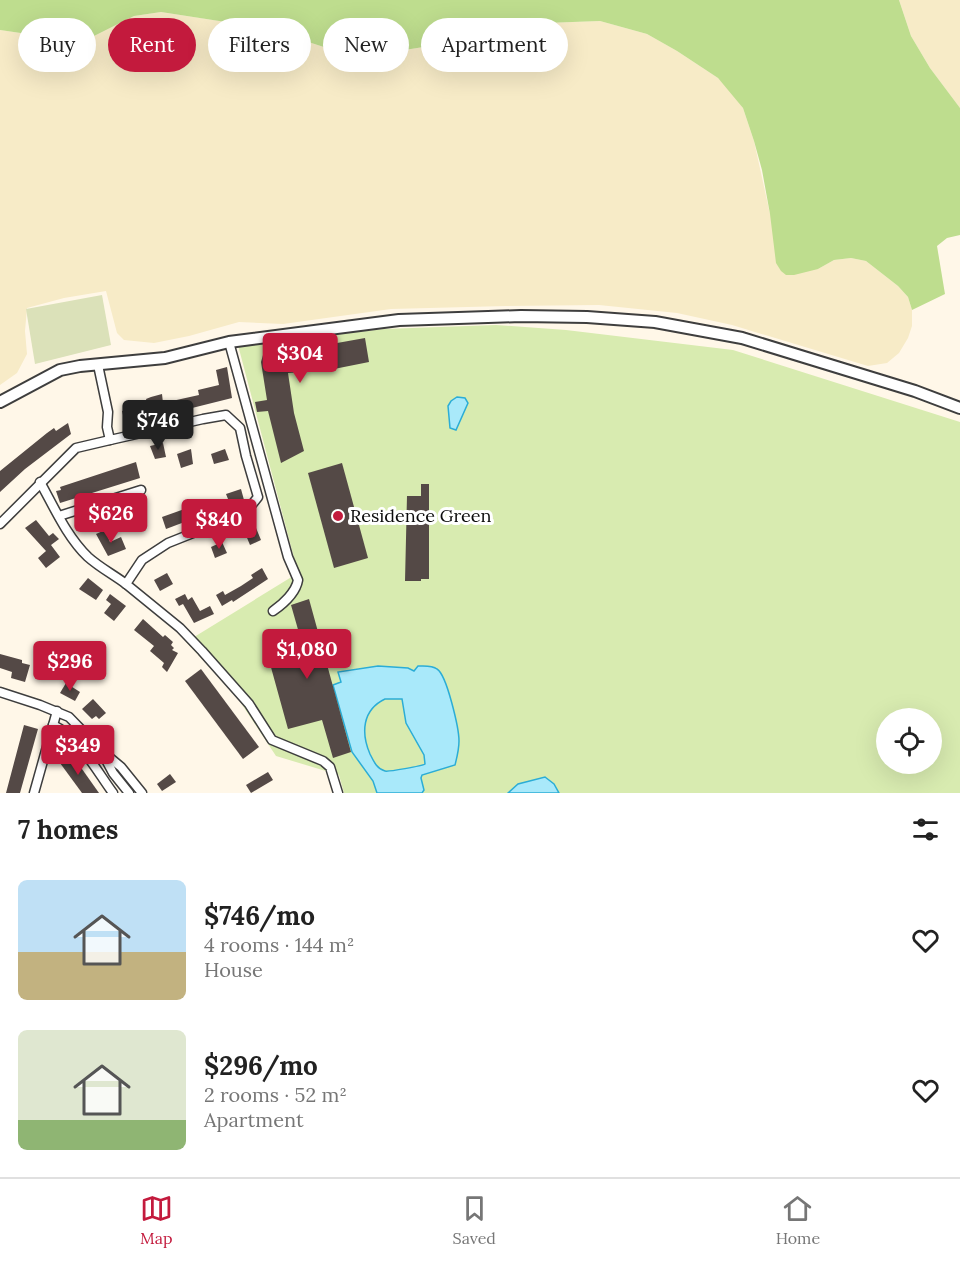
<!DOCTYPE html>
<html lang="en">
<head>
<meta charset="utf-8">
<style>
  :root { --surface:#fff; --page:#f6f6f6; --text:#222; --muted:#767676; --line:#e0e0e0; --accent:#c31a3d }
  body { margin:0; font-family:Lora,serif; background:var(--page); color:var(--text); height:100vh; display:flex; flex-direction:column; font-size:22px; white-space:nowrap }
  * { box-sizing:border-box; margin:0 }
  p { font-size:20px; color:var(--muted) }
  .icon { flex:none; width:33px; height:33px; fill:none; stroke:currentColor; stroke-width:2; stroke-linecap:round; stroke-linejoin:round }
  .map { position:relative; height:793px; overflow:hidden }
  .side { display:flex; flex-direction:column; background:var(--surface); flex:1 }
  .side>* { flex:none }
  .banner { position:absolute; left:18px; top:18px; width:600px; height:54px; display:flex; gap:12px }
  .tools { position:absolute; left:876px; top:708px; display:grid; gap:12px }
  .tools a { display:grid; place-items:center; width:66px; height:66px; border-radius:50%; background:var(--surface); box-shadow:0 6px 24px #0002; font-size:30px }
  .price { position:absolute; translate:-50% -51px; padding:0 14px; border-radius:6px; background:var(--accent); color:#fff; font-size:20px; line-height:39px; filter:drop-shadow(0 2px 3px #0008) }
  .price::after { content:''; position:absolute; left:50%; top:36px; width:18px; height:14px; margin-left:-9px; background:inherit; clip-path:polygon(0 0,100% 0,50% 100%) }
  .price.selected { background:#222; color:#fff }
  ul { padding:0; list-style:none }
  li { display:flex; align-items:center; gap:18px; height:150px; padding:0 18px }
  li span { display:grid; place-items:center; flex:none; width:168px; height:120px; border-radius:9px; color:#555 }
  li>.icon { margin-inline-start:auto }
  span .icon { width:72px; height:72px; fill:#fffc; stroke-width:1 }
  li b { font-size:26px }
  h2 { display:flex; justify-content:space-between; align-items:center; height:72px; padding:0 18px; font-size:26px }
  .chip { padding:0 21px; border-radius:27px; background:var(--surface); box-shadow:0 6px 24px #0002; font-size:21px; line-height:54px }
  .chip.selected { background:var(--accent); color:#fff }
  .dock { display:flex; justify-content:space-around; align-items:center; height:84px; border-top:2px solid var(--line); background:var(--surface); font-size:16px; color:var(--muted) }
  .dock a { display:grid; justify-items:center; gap:3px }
  .dock .selected { color:var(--accent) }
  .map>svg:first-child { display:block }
  .farmland { fill:#f7ebc7 }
  .green { fill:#d8ebb0; fill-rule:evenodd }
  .forest { fill:#bedd8e }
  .cemetery { fill:#dbe1b9 }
  .water { fill:#a9e9fa; stroke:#2badd6; stroke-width:1.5; fill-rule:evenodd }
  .building { fill:#544946 }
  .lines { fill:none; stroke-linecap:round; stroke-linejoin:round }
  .minor-casing { stroke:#3e3e3e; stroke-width:11 }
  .tertiary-casing { stroke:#3e3e3e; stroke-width:14 }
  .minor { stroke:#fff; stroke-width:8 }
  .tertiary { stroke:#fff; stroke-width:10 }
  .poi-dot { fill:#c31a3d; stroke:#fff; stroke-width:2 }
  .labels { text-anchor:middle; stroke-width:6; stroke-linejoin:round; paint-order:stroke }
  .poi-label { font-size:18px; fill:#0b0b0b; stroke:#fff; text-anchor:start }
</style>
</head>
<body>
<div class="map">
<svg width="960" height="793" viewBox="0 0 960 793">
  <rect width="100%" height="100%" fill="#fff7e8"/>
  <g class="farmland">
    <path d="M899 0H960V108L930 68 911 36Z"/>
    <path d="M161 12 232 23 293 37 330 49 366 51 392 52 436 45 518 24 600 21 647 34 677 51 718 78 732 93 743 108 754 141 770 214 818 269 834 260 851 258 866 261 898 286 908 297 912 310V326L908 338 899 353 887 363 868 366 732 325 677 313 599 305 506 306 391 309 283 324 239 322 189 336 154 343 124 340 117 333 106 291 64 298 27 308 25 331 27 354 17 373 0 385V30L62 39 90 38 134 16Z"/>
  </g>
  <path class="green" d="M496 325 566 330 733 350 960 422V793H559L554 784H518L508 793H344L339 775 276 756 235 694 186 642 298 573 238 345 384 329ZM886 718H932V764H886Z"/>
  <path class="forest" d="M0 0H899L911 36 930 68 960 108V235L947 238 937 246 945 294 912 310 908 297 898 286 866 261 851 258 834 260 818 269 794 275H786L781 271 776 263 770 214 762 170 754 141 743 108 718 78 677 51 647 34 600 21 518 24 436 45 392 52 366 51 330 49 293 37 232 23 161 12 134 16 90 38 62 39 0 30Z"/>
  <path class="cemetery" d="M102 295 111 345 35 364 26 309Z"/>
  <g class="water">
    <path d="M457 397 465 398 468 403 456 430 450 428 448 406 451 401Z"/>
    <path d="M378 666 408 668 414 671 418 666C424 666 432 665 437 669 447 675 459 729 459 741 459 750 457 757 455 765L422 775 421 778 424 790 422 793H377L373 781 352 752 333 685 341 682 338 672ZM385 699H402L406 723 424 755 425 764C422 766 388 772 385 771 377 769 374 762 370 754 361 733 362 710 385 699Z"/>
    <path d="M545 777 554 784 559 793H508L518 784Z"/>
  </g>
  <g class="building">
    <path d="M365 338 369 362 329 370 288 373 294 413 304 451 281 463 268 411 257 412 255 402 267 400 261 362 263 355 272 349 326 345Z"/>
    <path d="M227 367 232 398 192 408 140 418 138 420 139 424 131 426 130 422 125 423 122 411 148 406 146 399 151 397 162 394 163 403 199 395 198 390 219 385 216 370Z"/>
    <path d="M68 423 71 434 25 469 0 492V471L47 433 54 428 56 431Z"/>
    <path d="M163 443 166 457 155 459 150 446Z"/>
    <path d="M191 449 193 464 181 468 177 454Z"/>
    <path d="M225 449 229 460 214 464 211 454Z"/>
    <path d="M136 462 140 478 60 503 56 491 61 490 60 487Z"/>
    <path d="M342 463 368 558 334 568 308 473Z"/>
    <path d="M421 484H429V579H421V581H405L407 496H421Z"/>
    <path d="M241 489 244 500 230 504 226 494Z"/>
    <path d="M207 501 211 512 166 529 162 517Z"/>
    <path d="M93 514 99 528 89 532 84 518Z"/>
    <path d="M36 520 49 536 53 533 59 539 51 545 60 557 46 568 38 558 46 551 25 528Z"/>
    <path d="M256 528 261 540 250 545 245 533Z"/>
    <path d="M105 530 110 542 121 537 126 549 108 556 96 534Z"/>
    <path d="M222 542 227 553 215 558 211 547Z"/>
    <path d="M262 568 268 579 233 602 232 600 222 606 216 595 223 591 225 595 241 586 253 578 251 575Z"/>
    <path d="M167 573 173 584 160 591 154 580Z"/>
    <path d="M88 578 103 590 96 600 79 589Z"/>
    <path d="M110 594 126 606 114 621 104 613 111 604 106 600Z"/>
    <path d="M185 594 188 600 192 597 200 611 210 606 214 614 194 623 183 604 179 606 175 599Z"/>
    <path d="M309 599 351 752 333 758 322 720 288 729 264 642 299 633 291 605Z"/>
    <path d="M143 619 163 637 165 635 173 642 171 645 174 648 172 650 178 653 167 672 162 667 164 663 150 651 154 646 134 630Z"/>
    <path d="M0 654 22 660V663L30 665 25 682 11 678 12 672 0 668Z"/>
    <path d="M201 669 259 747 243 759 185 681Z"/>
    <path d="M66 683 80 692 75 701 60 693Z"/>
    <path d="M93 699 106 713 99 719 96 716 92 719 82 709Z"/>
    <path d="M24 725 38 729 36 736 20 793H6Z"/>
    <path d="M72 755 82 769 99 793H82L60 763Z"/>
    <path d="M268 772 273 780 251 793 246 785Z"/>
    <path d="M170 774 176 782 162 791 157 784Z"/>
  </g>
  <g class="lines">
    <g class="minor-casing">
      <g id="minor">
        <path d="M229 342 288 557 298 580C296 592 283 604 273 611"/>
        <path d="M98 365 108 412 107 427 110 440 203 419 226 415 240 428 246 456 258 497 246 512 168 543 142 560 126 584 180 628 202 651 249 704 272 740 323 761 330 767 338 793"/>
        <path d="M40 482C54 507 67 537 88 557 99 567 114 575 126 584"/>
        <path d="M59 516 141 490"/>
        <path d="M0 524 76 448 110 440"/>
        <path d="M0 692 40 705 69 717 103 752 121 767 142 793"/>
        <path d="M53 725C79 737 96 770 113 793"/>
        <path d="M104 756 113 773 129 793"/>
        <path d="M34 793 57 711"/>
      </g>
    </g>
    <g class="tertiary-casing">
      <path id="tertiary" d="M0 402 60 370 80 366 165 358 229 342 399 320 521 316 587 317 655 322 742 338 915 391 960 408"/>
    </g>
    <use href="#minor" class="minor"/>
    <use href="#tertiary" class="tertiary"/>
  </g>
  <circle class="poi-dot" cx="338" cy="516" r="6"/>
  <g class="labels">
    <g class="poi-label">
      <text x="350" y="522">Residence Green</text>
    </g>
  </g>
</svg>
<div class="tools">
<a><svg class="icon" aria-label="locate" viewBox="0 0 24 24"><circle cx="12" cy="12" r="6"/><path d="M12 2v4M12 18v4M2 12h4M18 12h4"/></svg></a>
</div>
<b class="price" style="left:300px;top:384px">$304</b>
<b class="price selected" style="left:158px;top:451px">$746</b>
<b class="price" style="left:111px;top:544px">$626</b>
<b class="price" style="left:219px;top:550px">$840</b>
<b class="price" style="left:307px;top:680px">$1,080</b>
<b class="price" style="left:70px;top:692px">$296</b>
<b class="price" style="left:78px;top:776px">$349</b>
<div class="banner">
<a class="chip">Buy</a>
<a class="chip selected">Rent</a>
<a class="chip">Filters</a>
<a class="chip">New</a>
<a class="chip">Apartment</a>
</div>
</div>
<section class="side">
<h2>7 homes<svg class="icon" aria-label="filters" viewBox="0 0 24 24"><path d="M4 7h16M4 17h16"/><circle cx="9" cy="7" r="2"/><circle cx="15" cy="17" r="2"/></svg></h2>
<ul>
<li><span style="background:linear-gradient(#bfe0f5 60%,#c2b280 0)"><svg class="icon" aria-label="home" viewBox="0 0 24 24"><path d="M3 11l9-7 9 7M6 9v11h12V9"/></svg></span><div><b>$746/mo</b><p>4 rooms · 144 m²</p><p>House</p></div><svg class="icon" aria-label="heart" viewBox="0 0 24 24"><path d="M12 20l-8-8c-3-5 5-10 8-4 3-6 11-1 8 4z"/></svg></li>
<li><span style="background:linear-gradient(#dfe7d0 75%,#8fb573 0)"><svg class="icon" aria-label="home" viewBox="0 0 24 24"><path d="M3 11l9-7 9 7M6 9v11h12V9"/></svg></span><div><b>$296/mo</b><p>2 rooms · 52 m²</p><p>Apartment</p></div><svg class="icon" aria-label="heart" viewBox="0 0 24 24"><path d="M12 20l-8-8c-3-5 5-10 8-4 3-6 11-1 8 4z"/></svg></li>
</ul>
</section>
<nav class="dock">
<a class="selected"><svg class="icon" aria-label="map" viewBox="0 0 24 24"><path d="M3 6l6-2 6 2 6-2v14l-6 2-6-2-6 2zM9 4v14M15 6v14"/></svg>Map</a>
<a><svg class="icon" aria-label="saved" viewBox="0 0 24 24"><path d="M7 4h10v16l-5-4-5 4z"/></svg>Saved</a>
<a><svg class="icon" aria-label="home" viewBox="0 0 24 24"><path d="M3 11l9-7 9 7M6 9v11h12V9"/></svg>Home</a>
</nav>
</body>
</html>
